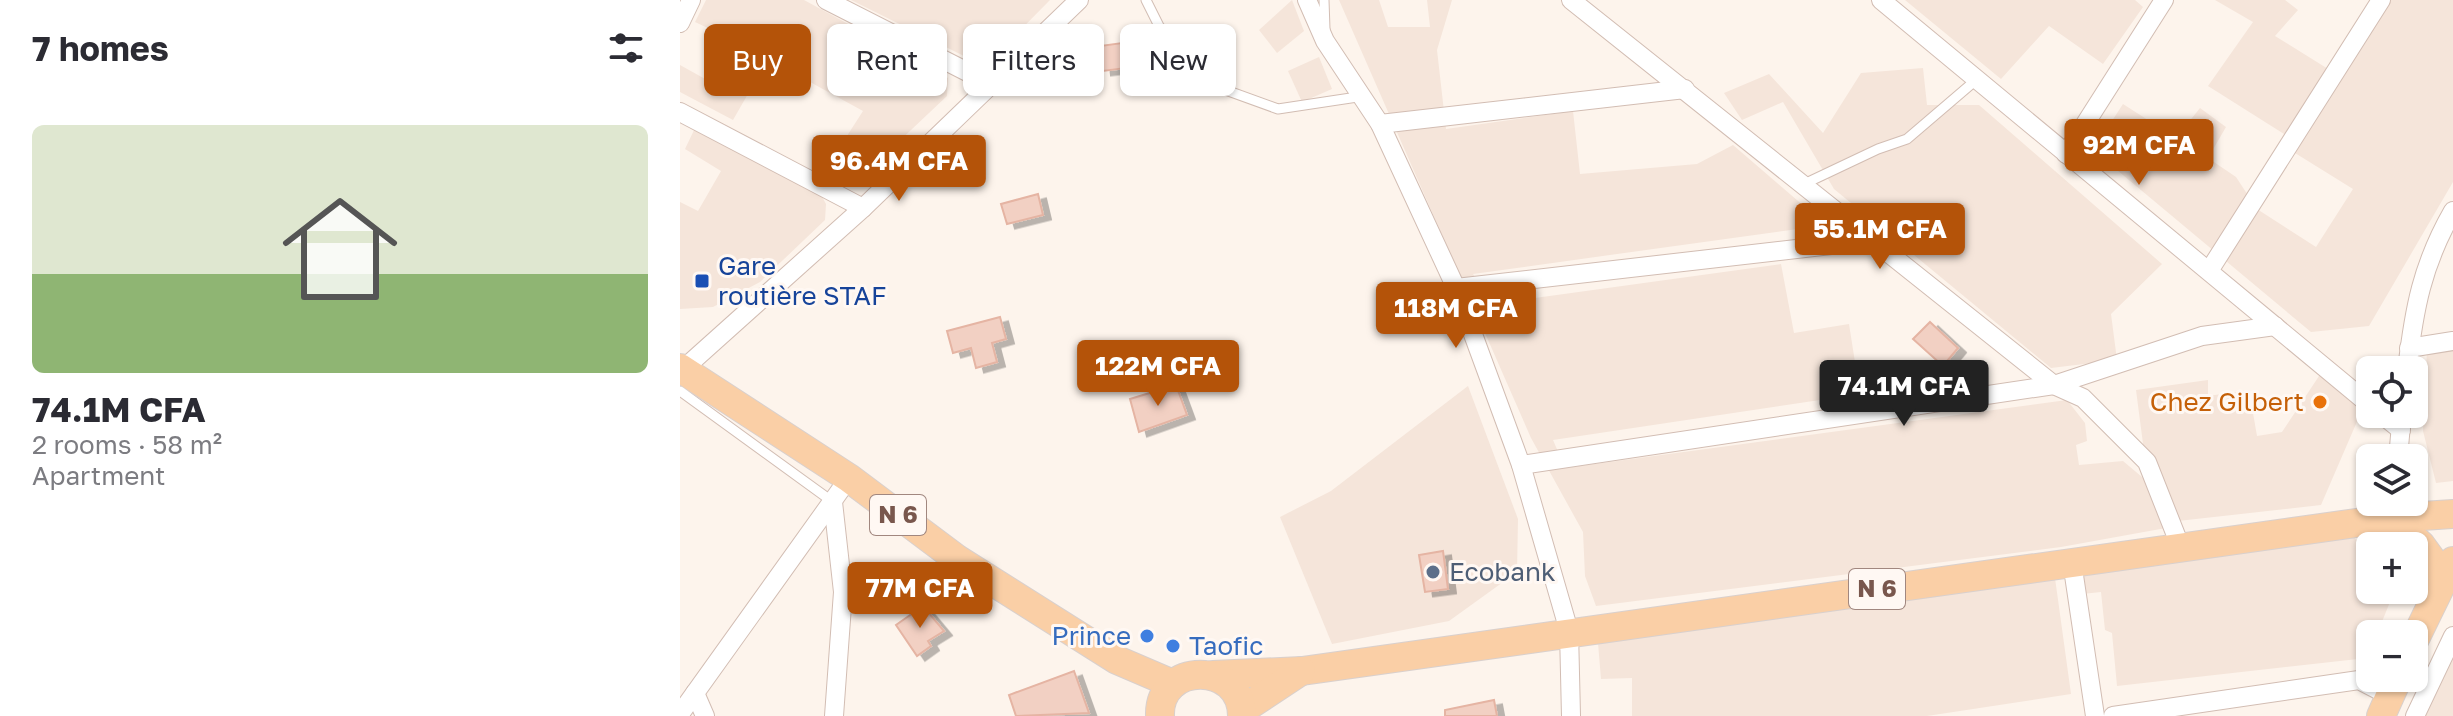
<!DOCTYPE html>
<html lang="en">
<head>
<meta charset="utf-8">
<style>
  :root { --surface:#fff; --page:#f2f2f3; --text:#2b2b33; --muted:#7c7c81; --line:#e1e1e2; --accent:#b45309 }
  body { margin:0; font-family:"Golos Text",sans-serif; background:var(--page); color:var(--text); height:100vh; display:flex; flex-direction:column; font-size:30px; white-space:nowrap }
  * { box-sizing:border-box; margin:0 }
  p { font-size:26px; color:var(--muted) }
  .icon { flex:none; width:44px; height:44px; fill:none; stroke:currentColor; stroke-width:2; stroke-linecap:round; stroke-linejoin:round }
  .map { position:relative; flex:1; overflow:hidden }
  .drawer { display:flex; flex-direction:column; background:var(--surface); width:680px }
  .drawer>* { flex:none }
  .guide { position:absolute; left:24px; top:24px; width:760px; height:72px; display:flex; gap:16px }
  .fabs { position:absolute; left:1676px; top:356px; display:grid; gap:16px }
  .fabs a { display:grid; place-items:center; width:72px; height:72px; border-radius:12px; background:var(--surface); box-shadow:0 2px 6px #0004; font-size:40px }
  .price { position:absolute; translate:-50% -68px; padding:0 18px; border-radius:8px; background:var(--accent); color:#fff; font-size:26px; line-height:52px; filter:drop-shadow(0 2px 4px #0008) }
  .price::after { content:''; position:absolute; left:50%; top:48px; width:24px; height:18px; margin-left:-12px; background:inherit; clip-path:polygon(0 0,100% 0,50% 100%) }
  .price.active { background:#222; color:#fff }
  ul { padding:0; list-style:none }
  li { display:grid; align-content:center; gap:16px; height:424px; padding:0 32px }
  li+li { border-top:2px solid var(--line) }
  li span { display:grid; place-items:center; height:248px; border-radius:12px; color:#555 }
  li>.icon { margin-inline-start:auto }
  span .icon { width:144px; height:144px; fill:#fffc; stroke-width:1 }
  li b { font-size:34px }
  h2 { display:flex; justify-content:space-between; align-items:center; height:96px; padding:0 32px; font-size:34px }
  .tag { padding:0 28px; border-radius:12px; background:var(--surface); box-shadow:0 2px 6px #0004; font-size:28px; line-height:72px }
  .tag.active { background:var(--accent); color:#fff }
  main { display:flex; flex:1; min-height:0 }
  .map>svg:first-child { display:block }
  .residential { fill:#f5e5da }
  .building { fill:#f2d0c3; stroke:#e5b4a3; stroke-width:2; filter:url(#shadow) }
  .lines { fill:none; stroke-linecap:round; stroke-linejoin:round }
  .lane-casing { stroke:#d2bdb3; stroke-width:11 }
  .street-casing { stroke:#d2bdb3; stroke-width:20 }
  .primary-casing { stroke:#d9d0cd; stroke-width:30 }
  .lane { stroke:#fff; stroke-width:9 }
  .street { stroke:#fff; stroke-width:18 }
  .primary { stroke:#facfa6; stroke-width:28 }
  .transit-dot { fill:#1a4fb4; stroke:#fff8f3; stroke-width:3 }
  .food-dot { fill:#e8710a; stroke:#fff8f3; stroke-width:3 }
  .service-dot { fill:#5c6f8a; stroke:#fff8f3; stroke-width:3 }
  .shop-dot { fill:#3f7fe0; stroke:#fff8f3; stroke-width:3 }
  .labels { text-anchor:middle; stroke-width:6; stroke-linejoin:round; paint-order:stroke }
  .shield { fill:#fff8f3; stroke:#a1877f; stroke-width:2 }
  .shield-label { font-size:24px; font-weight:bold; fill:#79574d }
  .transit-label { font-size:26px; fill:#164399; stroke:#fff8f3; text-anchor:start }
  .food-label { font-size:26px; fill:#c56008; stroke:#fff8f3; text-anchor:end }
  .service-label { font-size:26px; fill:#4e5e75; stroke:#fff8f3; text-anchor:start }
  .shop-label { font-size:26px; fill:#366cbe; stroke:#fff8f3; text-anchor:end }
</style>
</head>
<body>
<main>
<section class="drawer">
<h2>7 homes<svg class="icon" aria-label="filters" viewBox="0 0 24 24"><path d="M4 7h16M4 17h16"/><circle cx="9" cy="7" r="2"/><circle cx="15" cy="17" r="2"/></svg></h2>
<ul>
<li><span style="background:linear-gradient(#dfe7d0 60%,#8fb573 0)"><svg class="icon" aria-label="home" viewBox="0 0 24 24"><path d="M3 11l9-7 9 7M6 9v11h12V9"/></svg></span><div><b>74.1M CFA</b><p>2 rooms · 58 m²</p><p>Apartment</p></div></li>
</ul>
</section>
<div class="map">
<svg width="1773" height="716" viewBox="0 0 1773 716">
  <defs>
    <filter id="shadow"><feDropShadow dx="8" dy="4.5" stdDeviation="0" flood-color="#0004"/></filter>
  </defs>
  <rect width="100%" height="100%" fill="#fdf4ec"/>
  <g class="residential">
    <path d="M26 0H124L268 78 267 96 195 164 165 139 183 111 88 59 53 120 0 92V65L27 80 49 38 15 22Z"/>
    <path d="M171 0H370L314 57 290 59Z"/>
    <path d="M612 0 624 31 597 53 579 30Z"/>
    <path d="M659 0H699L708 27H750L747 0H772L757 50 766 129 893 111 900 174 1017 164 1053 145 1146 225 793 274 812 304 1101 264 1114 333 1169 324 1180 394 873 440 885 468 1387 400 1405 423 1407 441 1396 445 1399 465 1443 461 1468 482 1456 390 1528 380V396L1569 390 1577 436 1602 432 1641 373 1682 410 1641 505 1489 522 1486 528 1381 547 916 606 905 576 903 532 851 438Z"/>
    <path d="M1225 0H1455L1463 7 1423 64 1369 26 1321 79Z"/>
    <path d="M1535 0H1605L1618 10 1595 36 1661 77 1711 0H1773V182L1689 326 1631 332 1413 150 1443 104 1496 138 1520 108 1546 127 1528 158 1556 177 1577 209 1636 247 1673 189 1615 153 1620 144 1528 86 1573 22Z"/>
    <path d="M639 57 652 89 622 102 608 71Z"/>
    <path d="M1243 68 1247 105H1299L1482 264 1431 314 1437 360 1371 368 1154 189 1103 102 1062 120 1044 93 1089 74 1143 133 1181 73Z"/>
    <path d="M16 126 139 191 146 204 145 220 80 282 33 307 0 309V202L18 211 41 171 5 149Z"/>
    <path d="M1773 346V481L1756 483 1743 431 1747 350Z"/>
    <path d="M788 386 838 519 837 572 769 621 652 644 600 517 651 491Z"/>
    <path d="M1674 537 1690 559V590L1714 592 1697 634H1690L1687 658 1437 686 1432 633 1425 630 1421 592 1402 594 1400 574Z"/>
    <path d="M1375 578 1391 694 1247 716H952V678L921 679 918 643Z"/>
    <path d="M1773 652V716H1740Z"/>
  </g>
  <g class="building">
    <path d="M442 43 446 68 423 71 420 46Z"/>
    <path d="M358 194 363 215 327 224 321 204Z"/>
    <path d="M320 317 326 339 312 343 317 362 296 368 291 348 273 353 267 331Z"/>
    <path d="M1250 322 1278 348 1263 366 1233 339Z"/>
    <path d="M496 385 507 415 459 432 450 399Z"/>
    <path d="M763 551 768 589 745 592 739 555Z"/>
    <path d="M243 606 264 631 248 641 251 646 237 656 216 625Z"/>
    <path d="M394 671 409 713 336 716 329 695Z"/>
    <path d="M814 700 817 716H765V710Z"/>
  </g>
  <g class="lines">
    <g class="lane-casing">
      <g id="lane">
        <path d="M466 0 479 26 529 84 598 109 684 96"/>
        <path d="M644 0 645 29"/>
        <path d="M1124 184 1198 149 1227 139 1296 80"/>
        <path d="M0 391 153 502"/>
        <path d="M163 592 256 575 274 561"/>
      </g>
    </g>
    <g class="street-casing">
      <g id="street">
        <path d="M146 0 313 85"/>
        <path d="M627 0 645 41 700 124 776 288 841 465 889 631 891 716"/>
        <path d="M891 0 1374 385 1403 398 1467 462 1501 548"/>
        <path d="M1201 0 1690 405"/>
        <path d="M0 23 11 0"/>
        <path d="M0 112 183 208"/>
        <path d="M700 124 1005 89"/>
        <path d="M1386 154 1484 0"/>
        <path d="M1529 271 1701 0"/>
        <path d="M776 288 1195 240"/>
        <path d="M1729 348 1773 341"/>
        <path d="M1727 370C1734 309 1742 265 1773 211"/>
        <path d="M0 372 183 208 399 0"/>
        <path d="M1701 414 1721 430"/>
        <path d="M1718 458 1722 414"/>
        <path d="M841 465 1374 385 1522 336 1595 326"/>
        <path d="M153 502 163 592 154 716"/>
        <path d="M1392 562 1415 716"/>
        <path d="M15 693 25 716"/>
        <path d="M0 714 169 478"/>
        <path d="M1433 716 1679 680 1710 696"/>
        <path d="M1735 716 1773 636"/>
      </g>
    </g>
    <g class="primary-casing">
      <g id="primary">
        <path d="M0 368 169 478 277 559 437 660 493 684"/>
        <path d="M1712 518 1741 545 1765 578 1773 571"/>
        <path d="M1734 641 1773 561"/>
        <path d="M533 675 622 671 1712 518 1773 514"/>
        <path d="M562 710 621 671"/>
        <path d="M480 716C478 661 562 661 562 716"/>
        <path d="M1701 716 1718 678"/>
      </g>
    </g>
    <use href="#lane" class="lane"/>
    <use href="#street" class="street"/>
    <use href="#primary" class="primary"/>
  </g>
  <rect class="transit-dot" x="14" y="273" width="16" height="16" rx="4"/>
  <circle class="food-dot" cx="1640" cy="402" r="8"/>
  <circle class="service-dot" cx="753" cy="572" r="8"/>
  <g class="shop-dot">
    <circle cx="467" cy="636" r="8"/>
    <circle cx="493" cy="646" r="8"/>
  </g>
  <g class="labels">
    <g class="shield">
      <rect x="190" y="495" width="56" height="40" rx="6"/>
      <rect x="1169" y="569" width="56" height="40" rx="6"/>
    </g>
    <g class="shield-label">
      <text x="218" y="523">N 6</text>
      <text x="1197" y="597">N 6</text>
    </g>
    <g class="transit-label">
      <text x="38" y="275">Gare<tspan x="38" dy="30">routière STAF</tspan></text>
    </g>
    <g class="food-label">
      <text x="1624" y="411">Chez Gilbert</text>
    </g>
    <g class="service-label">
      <text x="769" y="581">Ecobank</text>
    </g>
    <g class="shop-label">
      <text x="451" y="645">Prince</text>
      <text x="509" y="655" text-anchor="start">Taofic</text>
    </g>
  </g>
</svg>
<div class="fabs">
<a><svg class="icon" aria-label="locate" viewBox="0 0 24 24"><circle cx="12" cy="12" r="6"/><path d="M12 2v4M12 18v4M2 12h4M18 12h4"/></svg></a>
<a><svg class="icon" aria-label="layers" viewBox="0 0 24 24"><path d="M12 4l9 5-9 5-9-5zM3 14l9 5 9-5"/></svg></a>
<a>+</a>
<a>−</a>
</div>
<b class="price" style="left:1459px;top:187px">92M CFA</b>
<b class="price" style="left:219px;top:203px">96.4M CFA</b>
<b class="price" style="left:1200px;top:271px">55.1M CFA</b>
<b class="price" style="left:776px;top:350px">118M CFA</b>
<b class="price" style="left:478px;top:408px">122M CFA</b>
<b class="price active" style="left:1224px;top:428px">74.1M CFA</b>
<b class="price" style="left:240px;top:630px">77M CFA</b>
<div class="guide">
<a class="tag active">Buy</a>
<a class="tag">Rent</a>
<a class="tag">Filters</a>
<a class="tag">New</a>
</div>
</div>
</main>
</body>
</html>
